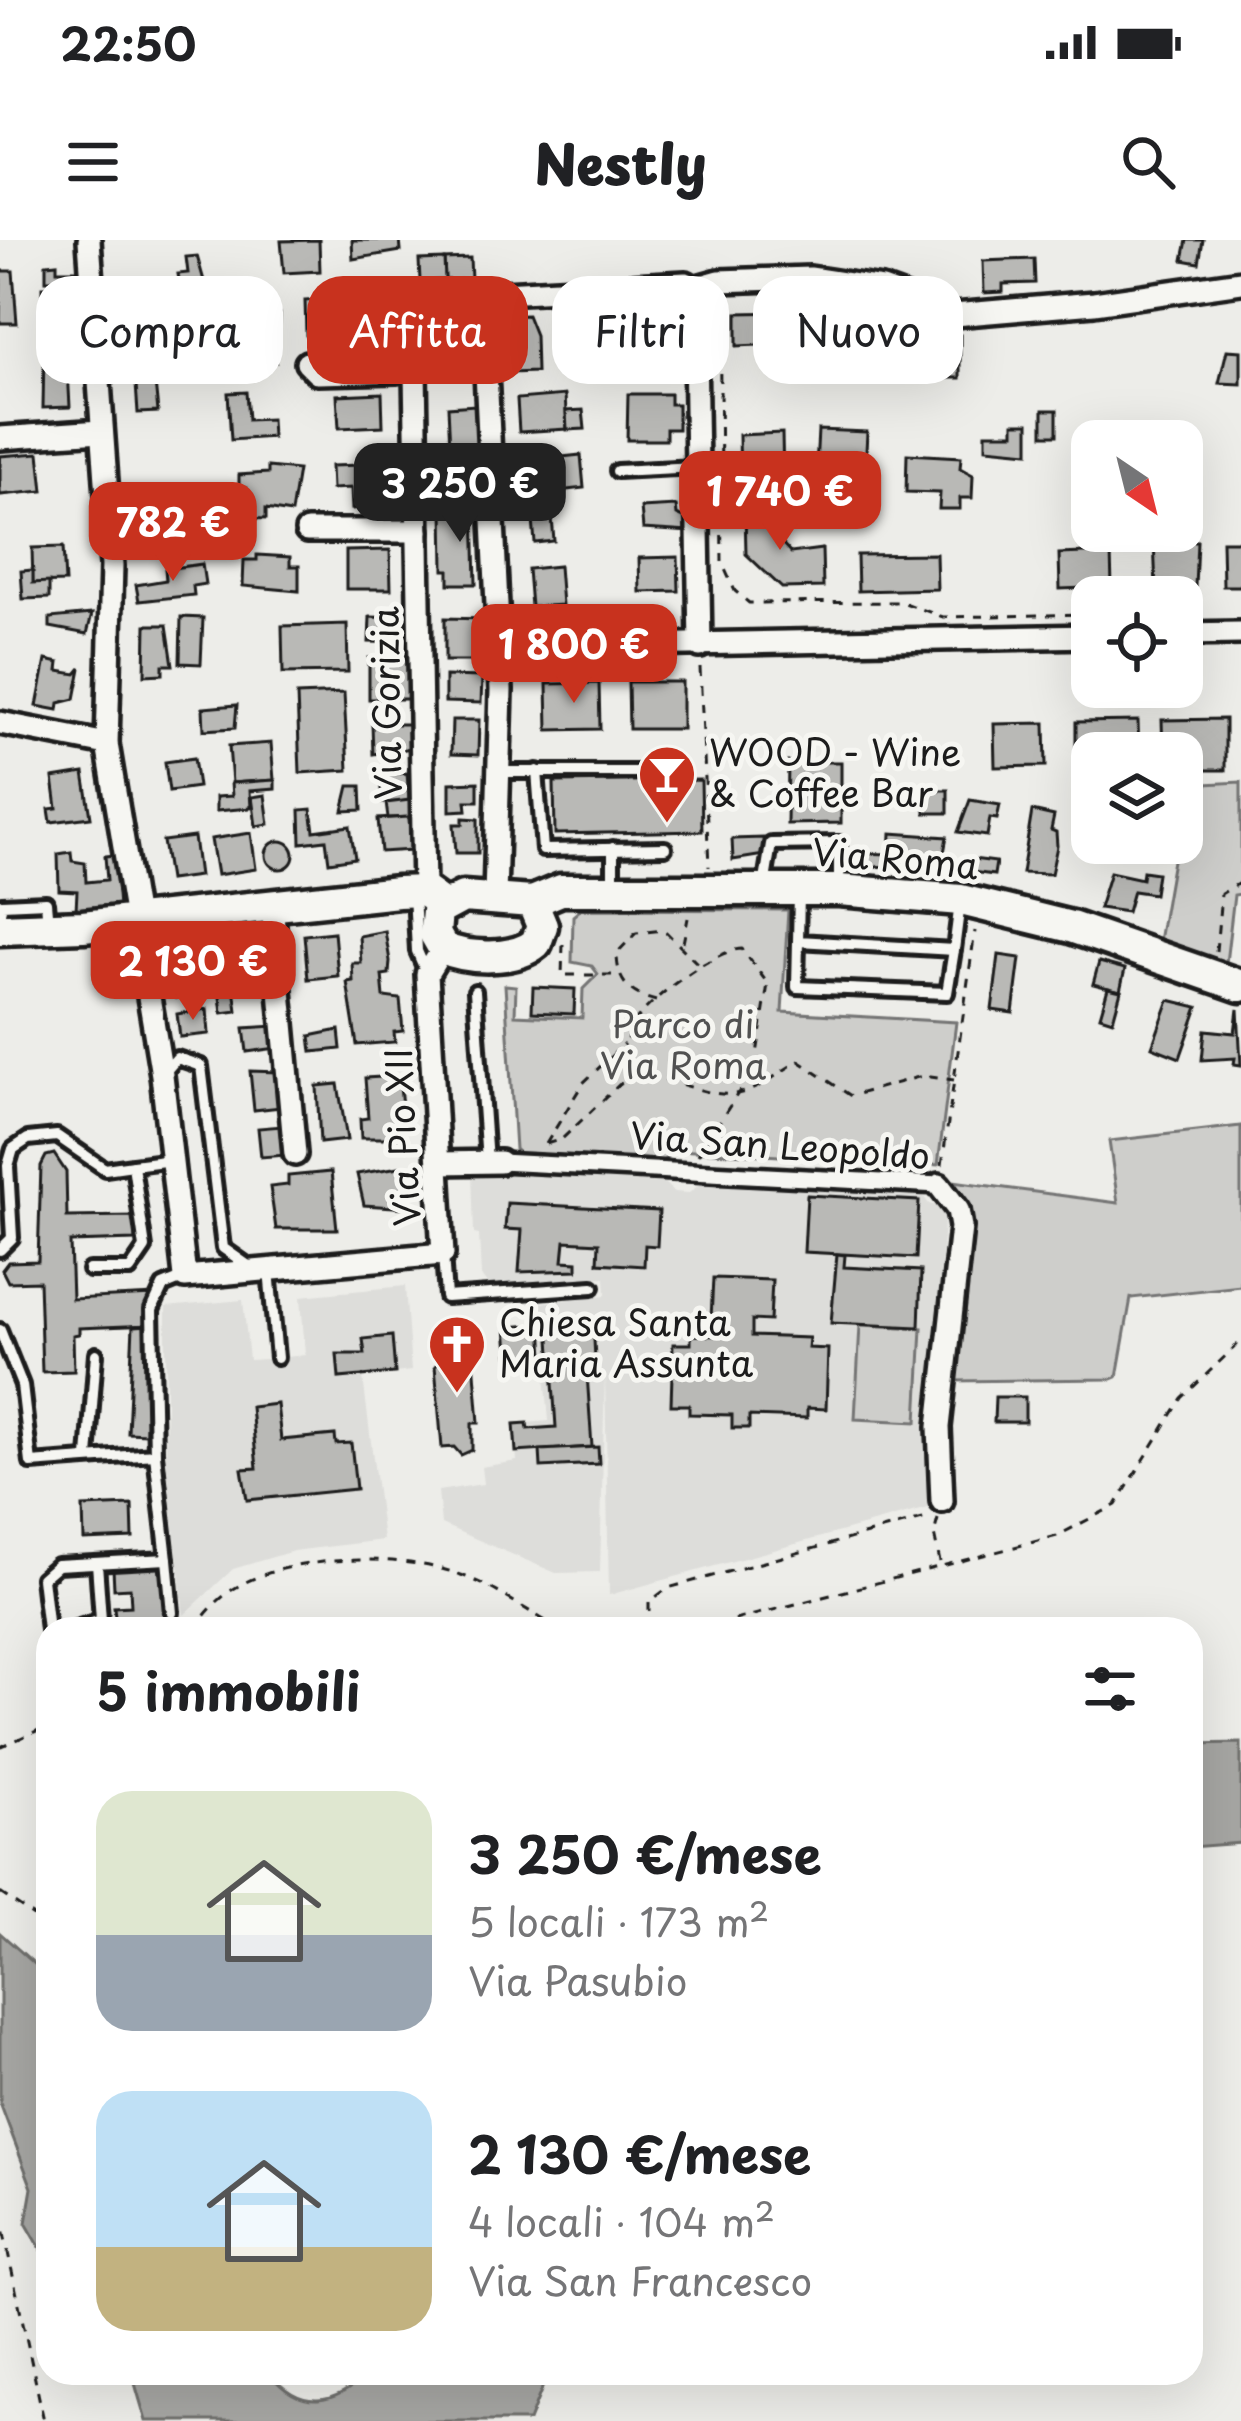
<!DOCTYPE html>
<html lang="it">
<head>
<meta charset="utf-8">
<style>
  :root { --surface:#fff; --page:#f6f6f6; --text:#202124; --muted:#757577; --accent:#c8321e }
  body { margin:0; font-family:"Playpen Sans",sans-serif; background:var(--page); color:var(--text); height:100vh; display:flex; flex-direction:column; font-size:45px; white-space:nowrap }
  * { box-sizing:border-box; margin:0 }
  p { font-size:39px; color:var(--muted) }
  .icon { flex:none; width:66px; height:66px; fill:none; stroke:currentColor; stroke-width:2; stroke-linecap:round; stroke-linejoin:round }
  .map { position:relative; flex:1; overflow:hidden }
  .details { position:absolute; left:36px; top:1377px; width:1167px; height:768px; display:flex; flex-direction:column; background:var(--surface); border-radius:36px; box-shadow:0 12px 48px #0002 }
  .details>* { flex:none }
  .top-card { position:absolute; left:36px; top:36px; width:1170px; height:108px; display:flex; gap:24px }
  .needle { width:78px; rotate:145deg }
  .controls { position:absolute; left:1071px; top:180px; display:grid; gap:24px }
  .controls a { display:grid; place-items:center; width:132px; height:132px; border-radius:24px; background:var(--surface); box-shadow:0 12px 48px #0002; font-size:60px }
  .price { position:absolute; translate:-50% -102px; padding:0 27px; border-radius:24px; background:var(--accent); color:#fff; font-size:39px; line-height:78px; filter:drop-shadow(0 3px 6px #0008) }
  .price::after { content:''; position:absolute; left:50%; top:72px; width:36px; height:27px; margin-left:-18px; background:inherit; clip-path:polygon(0 0,100% 0,50% 100%) }
  .price.active { background:#222; color:#fff }
  ul { padding:0; list-style:none }
  li { display:flex; align-items:center; gap:36px; height:300px; padding:0 60px }
  li span { display:grid; place-items:center; flex:none; width:336px; height:240px; border-radius:36px; color:#555 }
  li>.icon { margin-inline-start:auto }
  span .icon { width:144px; height:144px; fill:#fffc; stroke-width:1 }
  li b { font-size:51px }
  h2 { display:flex; justify-content:space-between; align-items:center; height:144px; padding:0 60px; font-size:51px }
  .chip { padding:0 42px; border-radius:36px; background:var(--surface); box-shadow:0 12px 48px #0002; font-size:42px; line-height:108px }
  .chip.active { background:var(--accent); color:#fff }
  .status { display:flex; justify-content:space-between; align-items:center; height:84px; padding:0 60px; background:var(--surface); direction:ltr }
  .status svg { height:33px; fill:currentColor }
  header { display:flex; justify-content:space-between; align-items:center; height:156px; padding:0 60px; background:var(--surface); font-size:54px; font-weight:800 }
  .map>svg:first-child { display:block }
  .built { fill:#ddddda }
  .green { fill:#cececb; stroke:#757574; stroke-width:3 }
  .water { fill:#a6a6a3; stroke:#6f6f6d; stroke-width:3 }
  .building { fill:#b9b9b6; stroke:#1c1c1c; stroke-width:3 }
  .lines { fill:none; stroke-linecap:round; stroke-linejoin:round }
  .service-casing { stroke:#1c1c1c; stroke-width:20 }
  .pedestrian-casing { stroke:#1c1c1c; stroke-width:24 }
  .minor-casing { stroke:#1c1c1c; stroke-width:30 }
  .secondary-casing { stroke:#1c1c1c; stroke-width:39 }
  .path { stroke:#1c1c1c; stroke-width:3; stroke-dasharray:9 9; stroke-linecap:butt }
  .service { stroke:#f6f6f2; stroke-width:10 }
  .pedestrian { stroke:#f6f6f2; stroke-width:15 }
  .minor { stroke:#f6f6f2; stroke-width:21 }
  .secondary { stroke:#f6f6f2; stroke-width:30 }
  .labels { text-anchor:middle; stroke-width:10; stroke-linejoin:round; paint-order:stroke }
  .street-label { font-size:36px; fill:#1c1c1c; stroke:#f6f6f2 }
  .poi-label { font-size:36px; fill:#1c1c1c; stroke:#f6f6f2; text-anchor:start }
  .park-label { font-size:36px; fill:#515151; stroke:#f6f6f2 }
</style>
</head>
<body>
<div class="status"><b>22:50</b><svg viewBox="0 0 49 12"><path d="M0 12V9h3v3zM5 12V6h3v6zM10 12V3h3v9zM15 12V0h3v12zM26 1h20v11H26zM47 4h2v5h-2z"/></svg></div>
<header><svg class="icon" aria-label="menu" viewBox="0 0 24 24"><path d="M4 6h16M4 12h16M4 18h16"/></svg>Nestly<svg class="icon" aria-label="search" viewBox="0 0 24 24"><circle cx="10" cy="10" r="6"/><path d="M15 15l6 6"/></svg></header>
<div class="map">
<svg width="1241" height="2181" viewBox="0 0 1241 2181">
  <rect width="100%" height="100%" fill="#edede9"/>
  <filter id="ink" filterUnits="userSpaceOnUse"><feTurbulence type="fractalNoise" baseFrequency=".00833" numOctaves="2"/><feDisplacementMap in="SourceGraphic" scale="24" xChannelSelector="R" yChannelSelector="G"/><feConvolveMatrix kernelMatrix="1 2 1 2 8 2 1 2 1" color-interpolation-filters="sRGB"/></filter>
  <g filter="url(#ink)">
    <g class="built">
      <path d="M472 931 664 943 674 952 689 953 701 943 921 953 929 964 945 968 930 1192 931 1267 609 1355 605 1132 600 1332 556 1333 441 1284 438 1251 483 1244 481 1227 517 1221 514 1184 549 1181 539 1063 606 1055 605 1037 488 1045 481 1036 479 995 474 994Z"/>
      <path d="M405 1046 411 1131 363 1137 383 1300 293 1311 233 1329 184 1375 166 1220V1067L243 1060 249 1120 266 1119 305 1115 301 1056Z"/>
    </g>
    <g class="green">
      <path d="M1241 542V654L1234 655 1226 723 1159 701 1176 603H1182L1185 545Z"/>
      <path d="M581 669 788 670 782 772 956 782 938 925 676 910 663 921 520 914 515 909 505 745 516 746 515 775 582 778 583 749 598 734 592 726 572 722 573 676Z"/>
      <path d="M1241 886V1046L1131 1058 1117 1137 1112 1139 953 1141V941L1118 963 1109 901Z"/>
      <path d="M860 1085 922 1088 917 1182 855 1179Z"/>
    </g>
    <g class="water">
      <path d="M1241 1503V1603L1191 1607V1504Z"/>
      <path d="M0 1693 48 1736V2021L26 1983 32 1948 0 1863Z"/>
      <path d="M125 2133H269C301 2172 334 2166 368 2133H548L529 2181H146L134 2140Z"/>
    </g>
    <g class="building">
      <path d="M319 0 320 31 284 33 281 1Z"/>
      <path d="M352 0H400L401 11 353 19Z"/>
      <path d="M1187 0H1203L1199 23 1183 20Z"/>
      <path d="M197 16 206 48 181 52 178 34 188 33 186 17Z"/>
      <path d="M470 18 471 39 445 40 444 19Z"/>
      <path d="M444 19 445 40 420 41 419 20Z"/>
      <path d="M1034 19 1035 43 1003 44V52L984 53 983 21Z"/>
      <path d="M57 23V30H84L81 50 56 53V40H46V24Z"/>
      <path d="M1 31H13L17 83H0Z"/>
      <path d="M166 44 167 54 129 59 128 49Z"/>
      <path d="M42 47H55V73H65V83L42 80Z"/>
      <path d="M173 53 174 62 130 68 129 59Z"/>
      <path d="M360 60 362 92 319 94 318 62Z"/>
      <path d="M305 61 317 60 319 94 306 95Z"/>
      <path d="M826 67 858 69 857 83 825 80Z"/>
      <path d="M581 68 582 95 552 96 551 69Z"/>
      <path d="M786 72 785 104 737 106V73Z"/>
      <path d="M280 74 279 98H273L276 122 236 125 241 75Z"/>
      <path d="M527 75 535 95 536 132 510 133 509 93H503L502 76Z"/>
      <path d="M195 86 198 111 137 121 134 98Z"/>
      <rect x="933" y="95" width="27" height="43"/>
      <path d="M1227 110 1241 111V144L1219 143Z"/>
      <path d="M67 111 70 167 43 168 44 112Z"/>
      <path d="M155 142 158 172 138 173 136 144Z"/>
      <path d="M246 152 248 180 271 179 272 197 231 200 228 153Z"/>
      <path d="M382 153 383 186 339 188 337 155Z"/>
      <path d="M628 154H670V164H678V189H666V200H627Z"/>
      <path d="M565 155 567 189 519 192 517 159Z"/>
      <path d="M475 165 478 225 451 227 448 167Z"/>
      <path d="M583 170 585 189 567 190 566 171Z"/>
      <rect x="1043" y="170" width="14" height="25"/>
      <path d="M1014 183H1029V212L986 208V193H1014Z"/>
      <path d="M818 190 867 192 865 230 816 227Z"/>
      <path d="M782 193 783 240 740 241 739 195Z"/>
      <path d="M39 213 43 251 0 255V216Z"/>
      <path d="M907 214 961 217 960 228 973 235 972 258H960V269H939L940 253 906 252Z"/>
      <path d="M581 215 584 248 525 255 522 230 553 228 552 218Z"/>
      <path d="M362 225 373 228V237L392 236 394 263 352 269 351 248 332 249 331 226Z"/>
      <path d="M268 227 298 230 291 273 266 269V279L245 278 246 248H239V235L268 233Z"/>
      <path d="M676 266 677 275 690 281V292L643 289 641 268Z"/>
      <path d="M474 268 476 344H449V330H444L443 269Z"/>
      <path d="M783 270 780 301 791 313 822 309 823 347 782 348 746 314 745 271Z"/>
      <path d="M552 278 554 301 535 303 533 280Z"/>
      <path d="M1154 301H1197L1195 347 1156 348Z"/>
      <path d="M1222 301H1241V346H1223Z"/>
      <path d="M63 307 65 342 33 343 32 308Z"/>
      <path d="M390 310 391 349H346V311Z"/>
      <path d="M1111 312 1112 347 1060 349 1059 314Z"/>
      <path d="M936 314 937 349 858 351 857 315Z"/>
      <path d="M257 315 290 317V326H299V351L243 346 244 320H257Z"/>
      <path d="M678 317 679 351 640 352 639 318Z"/>
      <path d="M202 324 205 344 193 346 194 355 139 361 136 345 166 340 165 329Z"/>
      <path d="M559 326 562 365 531 367 528 329Z"/>
      <path d="M33 330V343L49 342V358L23 359 21 331Z"/>
      <path d="M92 374 87 394 50 387V378Z"/>
      <path d="M181 377 203 378 201 424 180 423Z"/>
      <path d="M412 378 404 403 369 402 370 377Z"/>
      <path d="M445 378 483 379 482 421H445Z"/>
      <path d="M347 384 348 432 283 433 282 386Z"/>
      <path d="M146 385H167L173 425H163V434L145 435Z"/>
      <path d="M369 418H412L411 459H369Z"/>
      <path d="M46 420 59 423 58 431 76 434 81 428 75 459 59 463 58 470 37 466Z"/>
      <path d="M445 436 482 437 481 463 445 462Z"/>
      <path d="M628 442H682V489H629Z"/>
      <path d="M599 443 600 489 548 490 547 444Z"/>
      <path d="M344 453 348 530 300 533 297 455Z"/>
      <path d="M237 465 235 488 204 490 203 468Z"/>
      <path d="M1225 479V530H1182V513H1163L1162 480Z"/>
      <path d="M452 480H479L478 515 451 514Z"/>
      <path d="M1138 481 1139 513H1092V532H1076V482Z"/>
      <path d="M1045 483 1046 526 995 527 994 484Z"/>
      <path d="M372 484H412V508L373 514Z"/>
      <path d="M271 503 274 540 232 543 229 506Z"/>
      <path d="M194 518 198 547 169 551 165 522Z"/>
      <path d="M788 522H841V583L787 584Z"/>
      <path d="M84 533 91 577 51 582 49 569 57 568 53 538Z"/>
      <path d="M407 533 409 561 382 563 380 535Z"/>
      <path d="M275 540V549L250 551 251 568 216 571V557L232 556 231 543Z"/>
      <path d="M701 540 702 591 555 594 554 542Z"/>
      <path d="M478 542V561H466L467 570 450 571V543Z"/>
      <path d="M349 546H361L362 570 343 571Z"/>
      <rect x="925" y="550" width="23" height="23"/>
      <path d="M265 555 269 584 256 586 252 557Z"/>
      <path d="M410 560 411 577 388 578 386 563Z"/>
      <path d="M970 560 1000 565 997 579 990 578 987 596 958 592Z"/>
      <path d="M311 569 314 591 350 586 355 618 329 622 326 600 301 603 300 570Z"/>
      <path d="M1032 571 1054 576 1051 590 1056 592 1057 606 1051 634 1022 633Z"/>
      <path d="M409 577 412 610 381 612 378 579Z"/>
      <path d="M463 578 478 579V613H456L454 584H463Z"/>
      <path d="M251 593 256 629 217 635 211 599Z"/>
      <path d="M891 593 947 597 941 628 858 626V613L890 614Z"/>
      <path d="M194 597 199 636 169 640 163 601Z"/>
      <path d="M763 598 764 615 733 620 732 599Z"/>
      <circle cx="280" cy="615" r="14"/>
      <path d="M71 612 72 621 85 623 86 642 107 640 105 616 115 615 119 667 76 670 77 651 59 650 58 614Z"/>
      <path d="M965 618 996 622 994 635 964 631Z"/>
      <path d="M1143 631 1157 633 1154 654 1133 651 1127 672 1099 668 1110 632 1142 639Z"/>
      <path d="M385 691 390 721 389 734 382 735 384 757 400 759 403 791 394 792 395 802 357 805 347 742 353 741 352 723H361L359 696Z"/>
      <path d="M334 692 338 736 308 739 304 695Z"/>
      <path d="M266 700 269 747 240 749 236 702Z"/>
      <path d="M201 702 221 704 225 731 204 725 199 737 173 741 169 706Z"/>
      <path d="M999 715 1020 718 1013 773 992 770Z"/>
      <path d="M1099 722 1125 729 1120 751 1093 744Z"/>
      <path d="M195 737 198 756 176 758 174 740Z"/>
      <path d="M234 747 237 771 222 773 219 749Z"/>
      <path d="M533 747 575 749 574 774 532 772Z"/>
      <path d="M1108 748 1121 751 1113 780 1100 776Z"/>
      <path d="M1169 760 1198 767 1180 818 1152 807Z"/>
      <path d="M207 769 209 794 180 797 177 774Z"/>
      <path d="M1238 769 1241 825 1234 824 1235 818 1202 820 1205 790 1235 793Z"/>
      <path d="M275 786 277 808 247 812 244 788Z"/>
      <path d="M339 790 341 809 312 812 310 796Z"/>
      <path d="M250 831 278 832 281 867 254 870Z"/>
      <path d="M399 836 405 898H361L360 879 368 878 365 838Z"/>
      <path d="M338 844 347 900 320 903 317 846Z"/>
      <path d="M282 886 287 915 261 917 258 888Z"/>
      <path d="M54 914 66 932 67 977 135 976V1000L70 1002 72 1059 154 1055 151 1085 79 1088V1094L73 1095 74 1131 42 1132 39 1041 8 1042 2 1030 8 1022 38 1021 41 926 46 916Z"/>
      <path d="M405 926 408 968 364 965 357 934Z"/>
      <path d="M331 932 337 989H276L270 947 288 945V936Z"/>
      <path d="M807 955 919 961 916 1018 804 1012Z"/>
      <path d="M507 963 659 971 657 1006 645 1005 644 1026 598 1023 599 1003 565 1001 563 1021 577 1022V1030L519 1032 522 990 505 989Z"/>
      <path d="M837 1014 845 1015 844 1027 921 1031 919 1087 831 1083Z"/>
      <path d="M713 1038 772 1040 770 1081 752 1080V1096L809 1098 808 1108 828 1109 826 1169 807 1168V1178L749 1176V1188H732V1175L689 1174V1165H671L673 1104H691V1095L718 1096 719 1080 711 1079Z"/>
      <path d="M593 1080 595 1119H586L592 1207 516 1212 514 1184 527 1183 528 1189 556 1187 549 1084Z"/>
      <path d="M542 1084 544 1117 509 1124 506 1087Z"/>
      <path d="M151 1085 146 1194 128 1193 133 1086Z"/>
      <path d="M392 1096 395 1133 339 1138 337 1114H365L363 1099Z"/>
      <path d="M474 1119 479 1183H472V1210L461 1215 454 1207 442 1208 435 1126 441 1121Z"/>
      <path d="M995 1157H1025V1182H994Z"/>
      <path d="M277 1164 281 1200 335 1195 336 1204 351 1203 356 1249 247 1260 242 1229 257 1228 251 1167Z"/>
      <path d="M598 1207 599 1224 541 1227 540 1210Z"/>
      <path d="M132 1265 133 1298 84 1300 83 1267Z"/>
      <path d="M162 1326 165 1385 116 1388 114 1367 131 1366 130 1348 114 1349 113 1328Z"/>
    </g>
    <g class="lines">
      <g class="service-casing">
        <g id="service">
          <path d="M617 231 696 227"/>
          <path d="M537 531 543 610 665 608"/>
          <path d="M498 532H678"/>
          <path d="M613 608V646"/>
          <path d="M764 647 771 604 839 603V646"/>
          <path d="M799 653 798 701 954 710 960 663"/>
          <path d="M414 654 417 711 427 734"/>
          <path d="M0 672 2 664 46 662 48 685"/>
          <path d="M798 701 797 747 947 753 954 710"/>
          <path d="M475 751 487 922"/>
          <path d="M164 833 177 818 201 826 223 1008 250 1027"/>
          <path d="M133 925 172 920"/>
          <path d="M0 1010 12 998 8 926 13 909 28 899 57 896 105 929 133 925 145 1008 130 1030H89"/>
          <path d="M443 1014 446 1057 593 1047"/>
          <path d="M269 1030 277 1118"/>
          <path d="M0 1090 22 1145 31 1223 155 1214 152 1070 163 1046 185 1037"/>
          <path d="M88 1217 96 1114"/>
          <path d="M167 1319 172 1373"/>
          <path d="M73 1389 101 1380 97 1323"/>
          <path d="M48 1390 42 1338 57 1325 167 1319 155 1214"/>
        </g>
      </g>
      <g class="pedestrian-casing">
        <path id="pedestrian" d="M500 922 939 945"/>
      </g>
      <g class="minor-casing">
        <g id="minor">
          <path d="M89 0 112 326 107 504 162 835 185 1037 443 1014 427 734 443 708"/>
          <path d="M694 48 700 406"/>
          <path d="M414 77 469 75 484 82"/>
          <path d="M307 123 317 133 397 131"/>
          <path d="M386 131 384 77 391 67H407L414 73 424 651"/>
          <path d="M0 198 101 191"/>
          <path d="M307 291H418"/>
          <path d="M496 392 576 402"/>
          <path d="M1182 394 1241 393"/>
          <path d="M497 413 588 406 1092 396"/>
          <path d="M0 483 107 504"/>
          <path d="M495 657 501 450 483 68 488 59 503 53 686 43 694 48 719 41 810 38 882 49 954 75 1094 63 1241 42"/>
          <path d="M272 664 295 914"/>
          <path d="M439 923 500 922"/>
          <path d="M939 945 958 970 961 987 939 1187 942 1261"/>
        </g>
      </g>
      <g class="secondary-casing">
        <g id="secondary">
          <path d="M463 657 532 662 542 686 536 703C515 721 467 719 443 708L435 694 437 671Z"/>
          <path d="M532 662 561 650H839L961 660 1071 687 1241 746"/>
          <path d="M0 689 83 686 398 652 424 651 442 664"/>
        </g>
      </g>
      <g class="path">
        <path d="M719 61 722 323 735 351 749 363 902 362 943 377 1092 374"/>
        <path d="M700 428 709 627"/>
        <path d="M683 703 688 678"/>
        <path d="M563 704 562 735H618"/>
        <path d="M1216 711 1221 654 1241 642"/>
        <path d="M656 761C629 754 617 742 617 713L636 693 664 690 699 725"/>
        <path d="M629 837C669 832 707 861 741 853 765 847 778 832 799 821L851 856 922 836 954 840"/>
        <path d="M546 904 562 899 626 838C626 822 623 806 630 791 640 764 715 709 742 709L768 744 755 827 698 915"/>
        <path d="M546 904 583 843 624 804"/>
        <path d="M942 925 975 691"/>
        <path d="M938 1279 934 1294 940 1322"/>
        <path d="M193 1389C203 1378 213 1364 225 1355 277 1313 401 1312 461 1335 495 1347 528 1372 560 1389"/>
        <path d="M649 1389V1362L668 1348 930 1277"/>
        <path d="M700 1389 1057 1296 1116 1265 1182 1158 1241 1101"/>
        <path d="M0 1507 48 1486"/>
        <path d="M0 1653 48 1686"/>
        <path d="M0 1975 44 2181"/>
      </g>
      <use href="#service" class="service"/>
      <use href="#pedestrian" class="pedestrian"/>
      <use href="#minor" class="minor"/>
      <use href="#secondary" class="secondary"/>
    </g>
  </g>
  <defs>
    <g id="bar-pin" transform="scale(3)"><path d="M0 17L-7.5 6A9.5 9.5 0 1 1 7.5 6Z" fill="#c8321e" stroke="#f6f6f2"/><path d="M-6-5H6L.8 .8V4.5H3.5V6h-7V4.5H-.8V.8Z" fill="#fff"/></g>
    <g id="church-pin" transform="scale(3)"><path d="M0 17L-7.5 6A9.5 9.5 0 1 1 7.5 6Z" fill="#c8321e" stroke="#f6f6f2"/><path d="M-1.2-6h2.4v3.5h3.3v2.4h-3.3V6h-2.4V-.1h-3.3v-2.4h3.3Z" fill="#fff"/></g>
  </defs>
  <g fill-rule="evenodd">
    <use href="#bar-pin" x="667" y="534"/>
    <use href="#church-pin" x="457" y="1104"/>
  </g>
  <g class="labels">
    <g class="street-label">
      <text transform="translate(387 463) rotate(-91)" y="13">Via Gorizia</text>
      <text transform="translate(895 619) rotate(5)" y="13">Via Roma</text>
      <text transform="translate(403 897) rotate(-93)" y="13">Via Pio XII</text>
      <text transform="translate(780 906) rotate(4)" y="13">Via San Leopoldo</text>
    </g>
    <g class="poi-label">
      <text x="709" y="526">WOOD - Wine<tspan x="709" dy="41">&amp; Coffee Bar</tspan></text>
      <text x="499" y="1096">Chiesa Santa<tspan x="499" dy="41">Maria Assunta</tspan></text>
    </g>
    <g class="park-label">
      <text x="683" y="798">Parco di<tspan x="683" dy="41">Via Roma</tspan></text>
    </g>
  </g>
</svg>
<div class="controls">
<a><svg class="needle" viewBox="-14 -14 28 28"><path d="M0-13l5 13h-10z" fill="#e53935"/><path d="M0 13l5-13h-10z" fill="#757577"/></svg></a>
<a><svg class="icon" aria-label="locate" viewBox="0 0 24 24"><circle cx="12" cy="12" r="6"/><path d="M12 2v4M12 18v4M2 12h4M18 12h4"/></svg></a>
<a><svg class="icon" aria-label="layers" viewBox="0 0 24 24"><path d="M12 4l9 5-9 5-9-5zM3 14l9 5 9-5"/></svg></a>
</div>
<b class="price active" style="left:460px;top:305px">3 250 €</b>
<b class="price" style="left:780px;top:313px">1 740 €</b>
<b class="price" style="left:173px;top:344px">782 €</b>
<b class="price" style="left:574px;top:466px">1 800 €</b>
<b class="price" style="left:193px;top:783px">2 130 €</b>
<div class="top-card">
<a class="chip">Compra</a>
<a class="chip active">Affitta</a>
<a class="chip">Filtri</a>
<a class="chip">Nuovo</a>
</div>
<section class="details">
<h2>5 immobili<svg class="icon" aria-label="filters" viewBox="0 0 24 24"><path d="M4 7h16M4 17h16"/><circle cx="9" cy="7" r="2"/><circle cx="15" cy="17" r="2"/></svg></h2>
<ul>
<li><span style="background:linear-gradient(#dfe7d0 60%,#9aa5b1 0)"><svg class="icon" aria-label="home" viewBox="0 0 24 24"><path d="M3 11l9-7 9 7M6 9v11h12V9"/></svg></span><div><b>3 250 €/mese</b><p>5 locali · 173 m²</p><p>Via Pasubio</p></div></li>
<li><span style="background:linear-gradient(#bfe0f5 65%,#c2b280 0)"><svg class="icon" aria-label="home" viewBox="0 0 24 24"><path d="M3 11l9-7 9 7M6 9v11h12V9"/></svg></span><div><b>2 130 €/mese</b><p>4 locali · 104 m²</p><p>Via San Francesco</p></div></li>
</ul>
</section>
</div>
</body>
</html>
